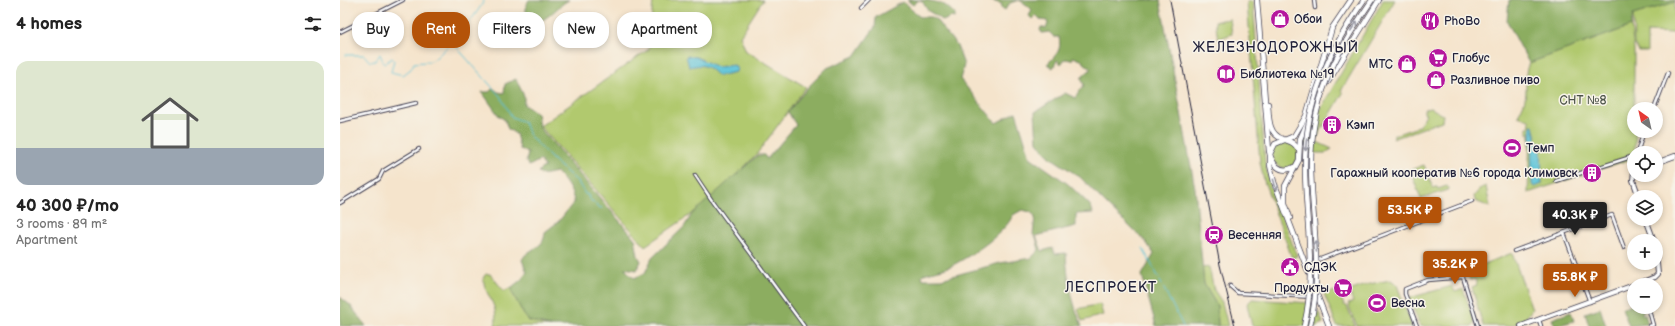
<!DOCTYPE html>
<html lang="en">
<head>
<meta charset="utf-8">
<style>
  :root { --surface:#fff; --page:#f2f2f2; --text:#222; --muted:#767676; --accent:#b45309 }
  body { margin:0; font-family:"Balsamiq Sans",sans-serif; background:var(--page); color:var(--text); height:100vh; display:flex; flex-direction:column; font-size:15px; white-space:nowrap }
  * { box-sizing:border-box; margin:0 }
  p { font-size:13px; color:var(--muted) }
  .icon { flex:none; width:22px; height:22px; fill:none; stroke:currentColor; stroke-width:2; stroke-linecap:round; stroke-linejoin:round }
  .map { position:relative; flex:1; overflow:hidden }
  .drawer { display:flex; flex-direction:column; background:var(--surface); width:340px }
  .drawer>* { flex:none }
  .top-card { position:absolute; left:12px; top:12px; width:380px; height:36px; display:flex; gap:8px }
  .needle { width:26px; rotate:326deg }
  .buttons { position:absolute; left:1287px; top:102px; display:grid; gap:8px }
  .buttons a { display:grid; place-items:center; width:36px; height:36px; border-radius:50%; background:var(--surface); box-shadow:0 2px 6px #0003; font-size:20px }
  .price { position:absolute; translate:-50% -34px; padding:0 9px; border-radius:4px; background:var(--accent); color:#fff; font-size:13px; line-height:26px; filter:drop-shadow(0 1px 2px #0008) }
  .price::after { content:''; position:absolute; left:50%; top:24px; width:12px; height:9px; margin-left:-6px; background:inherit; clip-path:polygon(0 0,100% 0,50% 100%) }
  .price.active { background:#222; color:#fff }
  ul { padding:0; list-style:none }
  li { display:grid; align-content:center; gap:8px; height:212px; padding:0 16px }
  li span { display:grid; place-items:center; height:124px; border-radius:12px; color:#555 }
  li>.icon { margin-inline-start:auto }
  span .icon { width:72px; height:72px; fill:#fffc; stroke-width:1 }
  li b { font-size:17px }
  h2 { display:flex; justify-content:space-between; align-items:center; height:48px; padding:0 16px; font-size:17px }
  .tag { padding:0 14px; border-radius:16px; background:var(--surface); box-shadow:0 2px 6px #0003; font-size:14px; line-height:36px }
  .tag.active { background:var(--accent); color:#fff }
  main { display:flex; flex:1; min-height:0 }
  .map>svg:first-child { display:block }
  .green { fill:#b1c96e; stroke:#6a7654 }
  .forest { fill:#8cad61; stroke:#57684e; fill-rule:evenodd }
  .water { fill:#5bc3d8; stroke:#3e728a }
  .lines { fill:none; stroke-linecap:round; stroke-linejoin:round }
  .stream { stroke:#5bc3d8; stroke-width:1 }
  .street-casing { stroke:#423f51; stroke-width:4.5 }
  .secondary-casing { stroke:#423f51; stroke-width:6 }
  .primary-casing { stroke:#423f51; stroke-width:6 }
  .street { stroke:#fff; stroke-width:2.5 }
  .secondary { stroke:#fff; stroke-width:4 }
  .primary { stroke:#fff; stroke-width:4.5 }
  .rail { stroke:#22223b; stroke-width:1 }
  .primary-bridge-casing { stroke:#423f51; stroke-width:6; stroke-linecap:butt }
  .primary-bridge { stroke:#fff; stroke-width:4.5 }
  .oneway { stroke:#9c9ca7 }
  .labels { text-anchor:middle; stroke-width:3; stroke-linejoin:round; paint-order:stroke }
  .poi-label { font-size:12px; fill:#22223b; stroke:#f7f3e8; text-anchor:start }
  .park-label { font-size:12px; fill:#4d544a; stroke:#f7f3e8 }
  .quarter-label { font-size:14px; letter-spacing:1px; fill:#22223b; stroke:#f7f3e8 }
</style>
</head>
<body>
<main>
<section class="drawer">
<h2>4 homes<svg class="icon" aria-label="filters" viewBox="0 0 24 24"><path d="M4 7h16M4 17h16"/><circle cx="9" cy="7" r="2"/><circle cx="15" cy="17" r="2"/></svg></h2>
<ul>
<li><span style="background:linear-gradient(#dfe7d0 70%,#9aa5b1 0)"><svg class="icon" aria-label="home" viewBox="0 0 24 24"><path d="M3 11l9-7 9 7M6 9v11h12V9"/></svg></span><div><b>40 300 ₽/mo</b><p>3 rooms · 89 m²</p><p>Apartment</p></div></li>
</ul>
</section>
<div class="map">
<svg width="1335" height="326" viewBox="0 0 1335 326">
  <rect width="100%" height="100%" fill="#f7f3e8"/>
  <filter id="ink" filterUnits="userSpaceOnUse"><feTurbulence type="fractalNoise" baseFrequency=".025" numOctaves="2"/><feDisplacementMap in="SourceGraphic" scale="8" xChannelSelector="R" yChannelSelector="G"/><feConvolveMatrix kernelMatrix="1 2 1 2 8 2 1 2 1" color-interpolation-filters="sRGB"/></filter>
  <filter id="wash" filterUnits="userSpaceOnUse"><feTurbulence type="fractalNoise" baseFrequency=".012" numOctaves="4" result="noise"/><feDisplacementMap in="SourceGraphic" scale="16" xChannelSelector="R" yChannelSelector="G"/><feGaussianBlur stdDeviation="0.9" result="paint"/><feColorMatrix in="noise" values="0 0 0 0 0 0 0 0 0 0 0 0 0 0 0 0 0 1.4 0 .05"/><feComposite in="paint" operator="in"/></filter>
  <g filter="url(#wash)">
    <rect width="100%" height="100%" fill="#f5e4cc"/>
    <g class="green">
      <path d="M313 0H423L400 36 406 51 466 87 416 155 372 200 305 246 200 126 309 49Z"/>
      <path d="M1043 0H1055L1001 91 1003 93 975 141 992 149 985 153H970L964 145V138Z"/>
      <path d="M913 1 925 162 930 184 957 256 952 258 924 181 920 162 907 2Z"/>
      <path d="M1335 2V33L1307 32V52H1299L1294 44 1293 15Z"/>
      <path d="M890 19 892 34 878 39 875 21Z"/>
      <path d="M1291 26 1294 50V131H1296L1294 158 1188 193 1190 133H1187V127H1190L1189 120 1178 116C1180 110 1184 105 1185 99 1188 84 1183 76 1189 63Z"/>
      <path d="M1091 108 1103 115 1102 121 1053 139 1054 135 1075 128 1077 126 1079 127 1086 114 1084 113V109Z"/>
      <circle cx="945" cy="155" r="13"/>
      <path d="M1084 165 1093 188 1097 187 1098 189 1107 186 1110 189 1081 199 1070 170Z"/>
      <path d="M1146 186 1150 207 1135 201 1134 196 1141 188Z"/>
      <path d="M1172 253 1192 309 1184 321 1169 326H1143L1132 287 1137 285 1135 279 1130 280 1127 271Z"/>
      <path d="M869 267 874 290 882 302 888 326H878L877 306 864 284 862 268Z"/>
      <path d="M146 274H150L164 291 172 287V292L184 315 203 325 211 326H155C160 302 141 293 144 276Z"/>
      <path d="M1051 280 1057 285 1072 326H1017L1008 304 1013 302 1009 291 1029 284Z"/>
      <path d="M1112 286 1115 292 1123 289 1135 322 1132 326H1080L1069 298Z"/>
      <path d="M996 291 997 293 1001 291 1002 295 1000 296 1004 305 1007 306 1015 326H997L984 294Z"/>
      <path d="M912 299 970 303 974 313 979 312 983 323 976 326H912L907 304Z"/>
      <path d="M760 304 763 315 742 321 738 309Z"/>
    </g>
    <g class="forest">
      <path d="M189 0H229C218 5 204 25 194 21L186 28H182L180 24 186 13V4Z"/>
      <path d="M567 0C589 0 602 0 615 14L614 18 611 17 603 21C599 17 595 15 590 12 585 9 585 2 579 0L573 5Z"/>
      <path d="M648 0H820L855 188 864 284 877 306 878 326H816L802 275 814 254 806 242 766 204 740 177 710 157 697 142 695 112 725 93 735 98 744 85 741 78 751 69 741 60 733 57 732 60 725 59 721 64 717 60 713 68 707 64C716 55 722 51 719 37H714L709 32 702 33 700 30 701 27 706 28 708 24 707 21 701 20 696 15 692 19 689 16 692 10 687 5 679 0 670 3 665 10 661 7 662 4Z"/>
      <path d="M1169 0H1335V2L1293 15 1291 26 1189 63 1167 21Z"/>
      <path d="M563 2 580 17H592L596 20 617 46 624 65 620 79 656 123 676 112 690 157 728 184 751 206 753 213 736 214V226L696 236 702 251 713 248 715 254 726 253C727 278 732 303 742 326H211L189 321 184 315 172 292V287L182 279 187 272 182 260C189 246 204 251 205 232L219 221 234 202C233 191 224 179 216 172L202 175 198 172 201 169 205 167 200 160 189 166 186 162 188 153 180 149 176 134 168 129 165 120 159 116 142 92H149L153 88 158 92 164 93 165 84 176 79 184 96V105L197 113 199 127 295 239 298 256 301 261 297 270 284 268 294 278 305 273 312 258 344 227 352 214 418 155H424L427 159 456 125 448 112 469 86 487 68 515 56 535 27 536 17ZM682 210 691 212 695 217 693 235 696 237 699 250 691 258 660 263 601 279H583L582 275 584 274C592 271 603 270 611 266 629 257 665 234 673 215Z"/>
      <path d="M0 297 10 305 26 326H0Z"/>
      <path d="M1294 303V307H1303L1304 311 1302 312 1303 315 1305 314 1308 324 1289 326 1282 308Z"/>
      <path d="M1260 308 1266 326H1249L1245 313Z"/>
      <path d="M1231 312 1234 321 1215 326 1212 319Z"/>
    </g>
    <g class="water">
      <path d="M346 56 356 57 377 67 394 65 397 69 396 72 378 76C366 65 365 64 349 67Z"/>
      <path d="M1191 126H1193L1197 141 1201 143 1202 184 1195 187 1192 185Z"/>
    </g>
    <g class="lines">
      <g class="stream">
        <path d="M111 41 160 96 172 117 184 122 189 135 213 160 238 182 245 194 248 195 249 199 256 204 257 207 262 208"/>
        <path d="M6 55H24L30 62 35 61 40 54 44 64 52 58 54 60 51 72 63 75 71 69 74 63C80 62 88 63 93 60 103 53 141 11 144 0"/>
        <path d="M803 249 819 278"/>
        <path d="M820 281 843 326"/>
      </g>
    </g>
  </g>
  <g filter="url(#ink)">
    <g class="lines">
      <g class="street-casing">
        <g id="street">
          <path d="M974 0 975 8"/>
          <path d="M521 8 529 0"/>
          <path d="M0 32 63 0"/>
          <path d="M1314 109 1328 73"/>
          <path d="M0 121 76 103"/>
          <path d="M1297 153 1304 131"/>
          <path d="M355 175 373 202 464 326"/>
          <path d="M1216 181 1294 156"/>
          <path d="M0 203 39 179 43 171 79 149"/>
          <path d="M1224 233 1250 302"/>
          <path d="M1174 251 1272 215 1284 248"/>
          <path d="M970 263 1132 201"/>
          <path d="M890 286 898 293 975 297"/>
          <path d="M1308 307 1313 325 1309 326"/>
          <path d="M1199 320 1201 326"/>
          <path d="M1077 326 1065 294V289L1088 280 1123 277 1138 326"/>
        </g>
      </g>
      <g class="secondary-casing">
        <g id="secondary">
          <path d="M1316 163 1335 156"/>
          <path d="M1294 171 1293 180 1299 197"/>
          <path d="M1306 219 1314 241"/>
          <path d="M1295 285 1315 277 1318 274 1316 253"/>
          <path d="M1181 326 1294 285"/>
        </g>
      </g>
      <g class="primary-casing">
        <g id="primary">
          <path d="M917 0 929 151C932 164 940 175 954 167"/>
          <path d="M989 45 988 49 992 55H1001"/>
          <path d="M988 82 1039 0"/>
          <path d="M928 104C929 118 928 134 943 139 950 142 954 142 958 149"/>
          <path d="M950 218 945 203V186L959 160 960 139 968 121"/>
          <path d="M989 326 934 182 930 165V154L935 144 954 136 966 116 992 28 1011 0"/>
        </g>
      </g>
      <use href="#street" class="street"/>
      <use href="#secondary" class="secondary"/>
      <use href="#primary" class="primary"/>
      <path class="rail" d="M830 0 880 265 895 326"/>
      <g class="primary-bridge-casing">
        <g id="primary-bridge">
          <path d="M964 326C977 272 965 220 965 166 965 102 988 52 1024 0"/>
          <path d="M970 326C983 274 972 221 971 168 970 100 995 54 1032 0"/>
        </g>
      </g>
      <use href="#primary-bridge" class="primary-bridge"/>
    </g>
    <defs><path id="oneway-shaft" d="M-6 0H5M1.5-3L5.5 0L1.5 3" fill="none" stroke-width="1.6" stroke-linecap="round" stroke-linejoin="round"/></defs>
    <g class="oneway">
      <use href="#oneway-shaft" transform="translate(1014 26) rotate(-56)"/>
      <use href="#oneway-shaft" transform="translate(966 145) rotate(94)"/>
      <use href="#oneway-shaft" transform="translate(935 185) rotate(74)"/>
      <use href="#oneway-shaft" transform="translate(976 246) rotate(-94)"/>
    </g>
  </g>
  <defs>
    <g id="shop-disc" transform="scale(1)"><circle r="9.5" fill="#b5179e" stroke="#f7f3e8"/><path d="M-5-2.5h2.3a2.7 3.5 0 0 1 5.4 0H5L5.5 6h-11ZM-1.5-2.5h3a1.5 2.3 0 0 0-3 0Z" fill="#fff"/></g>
    <g id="restaurant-disc" transform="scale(1)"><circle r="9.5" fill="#b5179e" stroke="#f7f3e8"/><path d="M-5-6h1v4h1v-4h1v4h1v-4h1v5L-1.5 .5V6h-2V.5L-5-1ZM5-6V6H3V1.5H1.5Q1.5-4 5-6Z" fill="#fff"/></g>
    <g id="supermarket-disc" transform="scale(1)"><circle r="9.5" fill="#b5179e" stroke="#f7f3e8"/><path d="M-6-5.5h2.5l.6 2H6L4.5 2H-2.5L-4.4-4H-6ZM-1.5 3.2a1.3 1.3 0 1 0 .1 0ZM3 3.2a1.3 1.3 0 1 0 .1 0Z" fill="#fff"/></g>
    <g id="library-disc" transform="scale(1)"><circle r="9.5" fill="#b5179e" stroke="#f7f3e8"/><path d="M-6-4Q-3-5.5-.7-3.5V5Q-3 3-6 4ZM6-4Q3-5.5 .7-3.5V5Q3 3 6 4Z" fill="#fff"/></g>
    <g id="building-disc" transform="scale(1)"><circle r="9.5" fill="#b5179e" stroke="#f7f3e8"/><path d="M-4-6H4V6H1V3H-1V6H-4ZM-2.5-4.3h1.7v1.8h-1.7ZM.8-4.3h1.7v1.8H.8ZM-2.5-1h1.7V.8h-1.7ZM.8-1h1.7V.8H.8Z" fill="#fff"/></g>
    <g id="stadium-disc" transform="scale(1)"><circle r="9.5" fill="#b5179e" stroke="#f7f3e8"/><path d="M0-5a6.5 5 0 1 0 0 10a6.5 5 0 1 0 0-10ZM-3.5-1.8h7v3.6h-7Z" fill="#fff"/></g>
    <g id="station-disc" transform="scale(1)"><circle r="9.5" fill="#b5179e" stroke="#f7f3e8"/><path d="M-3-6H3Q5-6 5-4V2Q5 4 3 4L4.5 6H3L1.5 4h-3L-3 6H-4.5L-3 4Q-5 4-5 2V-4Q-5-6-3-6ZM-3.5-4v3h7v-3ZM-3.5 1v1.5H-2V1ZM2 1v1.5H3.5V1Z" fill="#fff"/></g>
    <g id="civic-disc" transform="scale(1)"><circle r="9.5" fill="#b5179e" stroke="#f7f3e8"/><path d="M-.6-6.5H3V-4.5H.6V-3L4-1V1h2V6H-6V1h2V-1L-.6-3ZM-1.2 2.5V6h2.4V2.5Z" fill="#fff"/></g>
  </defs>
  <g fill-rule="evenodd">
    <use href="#shop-disc" x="940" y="19"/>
    <use href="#restaurant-disc" x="1090" y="21"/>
    <use href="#supermarket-disc" x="1098" y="58"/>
    <use href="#shop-disc" x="1067" y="64"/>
    <use href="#library-disc" x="886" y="74"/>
    <use href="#shop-disc" x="1096" y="80"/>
    <use href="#building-disc" x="992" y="125"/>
    <use href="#stadium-disc" x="1172" y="148"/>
    <use href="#building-disc" x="1252" y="173"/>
    <use href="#station-disc" x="874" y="235"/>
    <use href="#civic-disc" x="950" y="267"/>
    <use href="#supermarket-disc" x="1003" y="288"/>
    <use href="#stadium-disc" x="1037" y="303"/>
  </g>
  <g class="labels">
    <g class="poi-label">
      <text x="954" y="23">Обои</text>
      <text x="1104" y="25">PhoBo</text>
      <text x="1112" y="62">Глобус</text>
      <text x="1053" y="68" text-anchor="end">МТС</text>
      <text x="900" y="78">Библиотека №19</text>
      <text x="1110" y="84">Разливное пиво</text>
      <text x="1006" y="129">Кэмп</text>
      <text x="1186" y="152">Темп</text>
      <text x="1238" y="177" text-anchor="end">Гаражный кооператив №6 города Климовск</text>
      <text x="888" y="239">Весенняя</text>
      <text x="964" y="271">СДЭК</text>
      <text x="989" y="292" text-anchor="end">Продукты</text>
      <text x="1051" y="307">Весна</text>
    </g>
    <g class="park-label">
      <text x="1243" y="104">СНТ №8</text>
    </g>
    <g class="quarter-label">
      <text x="936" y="52">ЖЕЛЕЗНОДОРОЖНЫЙ</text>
      <text x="771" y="292">ЛЕСПРОЕКТ</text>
    </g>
  </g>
</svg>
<div class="buttons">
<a><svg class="needle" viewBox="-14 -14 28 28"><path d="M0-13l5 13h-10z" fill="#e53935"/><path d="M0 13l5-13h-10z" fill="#767676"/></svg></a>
<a><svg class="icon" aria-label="locate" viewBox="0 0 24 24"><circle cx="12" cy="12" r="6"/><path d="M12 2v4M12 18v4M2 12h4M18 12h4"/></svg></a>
<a><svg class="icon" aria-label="layers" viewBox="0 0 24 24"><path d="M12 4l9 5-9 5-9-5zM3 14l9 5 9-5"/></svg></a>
<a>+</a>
<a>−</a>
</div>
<b class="price" style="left:1070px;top:231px">53.5K ₽</b>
<b class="price active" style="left:1235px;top:236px">40.3K ₽</b>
<b class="price" style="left:1115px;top:285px">35.2K ₽</b>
<b class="price" style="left:1235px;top:298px">55.8K ₽</b>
<div class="top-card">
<a class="tag">Buy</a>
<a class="tag active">Rent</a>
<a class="tag">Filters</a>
<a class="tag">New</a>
<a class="tag">Apartment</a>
</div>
</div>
</main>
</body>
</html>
